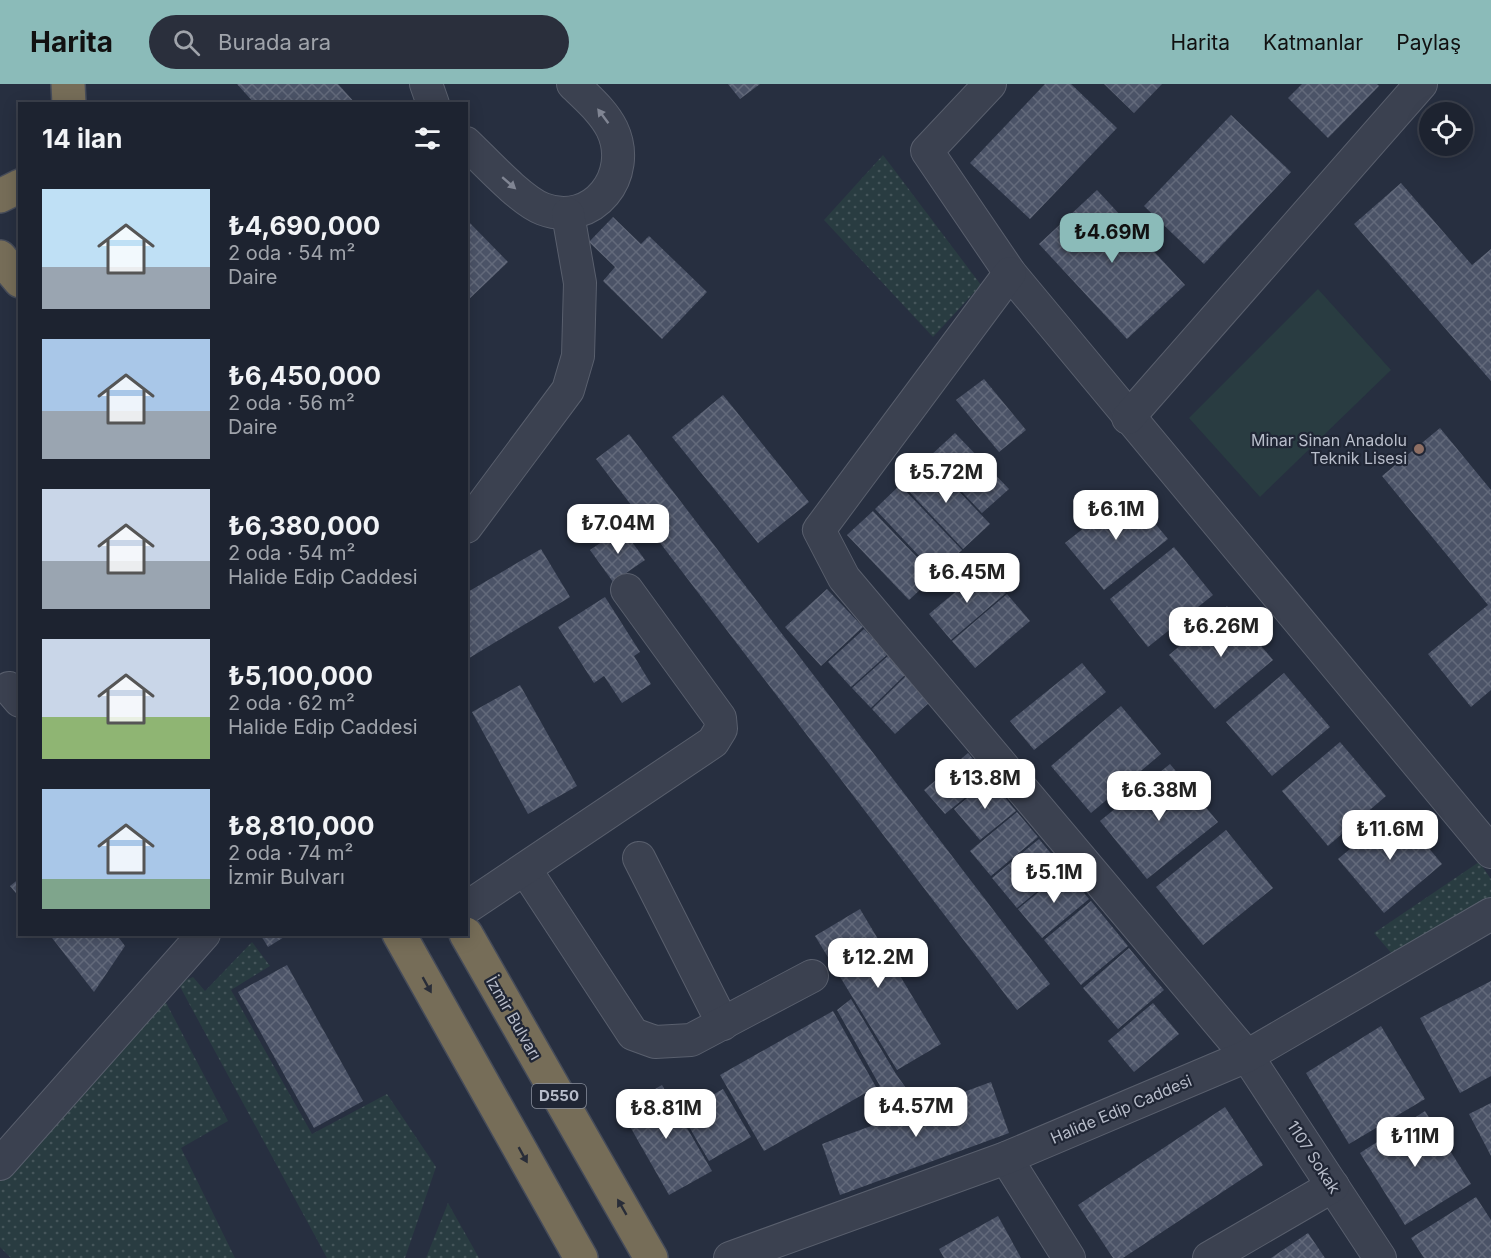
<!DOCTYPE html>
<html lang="tr">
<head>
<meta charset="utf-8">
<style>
  :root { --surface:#1d2330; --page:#2a2f3c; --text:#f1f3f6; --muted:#a0a4ab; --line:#3b404c; --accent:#8bbbb9 }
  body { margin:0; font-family:Inter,sans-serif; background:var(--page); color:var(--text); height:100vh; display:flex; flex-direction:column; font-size:22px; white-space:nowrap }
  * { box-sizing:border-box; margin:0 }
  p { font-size:20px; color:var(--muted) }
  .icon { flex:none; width:33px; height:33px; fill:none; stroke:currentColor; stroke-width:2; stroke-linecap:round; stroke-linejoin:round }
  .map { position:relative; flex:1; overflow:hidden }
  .details { position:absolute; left:18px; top:18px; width:450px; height:834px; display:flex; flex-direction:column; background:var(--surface); border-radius:0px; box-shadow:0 3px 15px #0003,0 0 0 2px var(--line) }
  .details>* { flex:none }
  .fabs { position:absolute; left:1419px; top:18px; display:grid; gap:12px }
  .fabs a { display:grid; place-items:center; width:54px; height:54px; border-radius:50%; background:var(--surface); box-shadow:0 3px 15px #0003,0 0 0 2px var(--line); font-size:30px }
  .price { position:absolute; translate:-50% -51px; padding:0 14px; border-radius:12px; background:#fff; color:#222; font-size:20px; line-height:39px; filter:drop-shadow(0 2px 3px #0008) }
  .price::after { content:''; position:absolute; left:50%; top:36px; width:18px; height:14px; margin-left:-9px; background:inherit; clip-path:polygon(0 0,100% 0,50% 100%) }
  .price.selected { background:var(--accent); color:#111 }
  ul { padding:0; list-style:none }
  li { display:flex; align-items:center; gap:18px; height:150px; padding:0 24px }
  li span { display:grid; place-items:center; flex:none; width:168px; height:120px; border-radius:0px; color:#555 }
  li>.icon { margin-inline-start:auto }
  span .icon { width:72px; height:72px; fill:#fffc; stroke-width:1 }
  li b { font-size:26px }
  h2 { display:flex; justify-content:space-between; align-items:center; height:72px; padding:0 24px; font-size:26px }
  header { display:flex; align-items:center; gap:36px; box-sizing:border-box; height:84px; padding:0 30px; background:var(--accent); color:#111 }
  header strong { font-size:28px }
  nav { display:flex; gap:33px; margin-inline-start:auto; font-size:21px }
  .search { width:420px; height:54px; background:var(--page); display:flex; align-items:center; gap:15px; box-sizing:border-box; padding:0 21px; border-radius:33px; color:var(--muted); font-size:22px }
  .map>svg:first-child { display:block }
  .green { fill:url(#green-dots) }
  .pitch { fill:#293c41 }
  .building { fill:url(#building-cross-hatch) }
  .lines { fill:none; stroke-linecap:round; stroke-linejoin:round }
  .minor-casing { stroke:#595f6d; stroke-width:34 }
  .highway-casing { stroke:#464c5a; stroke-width:36 }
  .minor { stroke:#3b4150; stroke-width:32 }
  .highway { stroke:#766d58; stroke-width:33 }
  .oneway { fill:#808593 }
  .oneway2 { fill:#292d38 }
  .education-dot { fill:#8d6e63; stroke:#202635; stroke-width:2 }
  .labels { text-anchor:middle; stroke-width:4.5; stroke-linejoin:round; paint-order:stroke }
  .shield { fill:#202635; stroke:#8a909d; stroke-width:1.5 }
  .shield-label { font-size:15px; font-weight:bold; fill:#b8bdca }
  .poi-label { font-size:16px; fill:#b8bdca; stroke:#202635; text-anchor:end }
  .street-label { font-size:16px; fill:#b8bdca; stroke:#202635 }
</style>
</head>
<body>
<header>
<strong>Harita</strong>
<div class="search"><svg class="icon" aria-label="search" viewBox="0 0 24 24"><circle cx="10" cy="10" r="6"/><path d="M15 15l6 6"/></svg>Burada ara</div>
<nav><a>Harita</a><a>Katmanlar</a><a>Paylaş</a></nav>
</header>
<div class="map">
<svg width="1491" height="1174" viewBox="0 0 1491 1174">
  <defs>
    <pattern id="green-dots" width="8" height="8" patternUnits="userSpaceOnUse" patternTransform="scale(1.5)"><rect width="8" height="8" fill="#293c41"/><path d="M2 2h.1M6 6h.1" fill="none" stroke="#46565b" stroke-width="1.8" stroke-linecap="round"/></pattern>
    <pattern id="building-cross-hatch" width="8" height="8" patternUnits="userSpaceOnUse" patternTransform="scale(1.5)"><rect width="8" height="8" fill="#4b5367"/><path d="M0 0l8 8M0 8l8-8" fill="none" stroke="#636a7b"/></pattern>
  </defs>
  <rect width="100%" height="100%" fill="#272f40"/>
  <g class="green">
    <path d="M883 71 981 201 933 253 824 136Z"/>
    <path d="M1479 778 1491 795V815L1393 871 1374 849Z"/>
    <path d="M252 858 270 882 231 906 312 1050 387 1010 436 1083 405 1174H327L178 899 193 893 205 907Z"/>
    <path d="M162 911 228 1037 181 1064 235 1174H11L0 1163V1095Z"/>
    <path d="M448 1119 479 1174H426Z"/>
  </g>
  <path class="pitch" d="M1318 205 1391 286 1260 413 1189 334Z"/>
  <g class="building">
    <path d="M237 0H338L356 20H255Z"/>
    <path d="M728 0H760L740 15Z"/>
    <path d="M1045 0H1071L1117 44 1030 135 970 79Z"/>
    <path d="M1104 0H1162L1134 29Z"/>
    <path d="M1302 0H1377L1379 2 1328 54 1288 14Z"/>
    <path d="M1231 31 1291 88 1204 180 1144 122Z"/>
    <path d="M1401 99 1472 181 1491 165V297L1354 140Z"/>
    <path d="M1097 106 1185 201 1127 255 1039 160Z"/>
    <path d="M613 133 641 160 649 152 707 208 662 255 603 197 615 183 589 158Z"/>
    <path d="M466 135 508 178 466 218Z"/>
    <path d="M984 295 1026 346 999 368 956 316Z"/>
    <path d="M723 311 809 418 758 459 672 353Z"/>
    <path d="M1440 344 1491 406V606L1471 623 1428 570 1488 521 1382 392Z"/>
    <path d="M955 349 1009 405 982 429 929 373Z"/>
    <path d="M629 350 1050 900 1017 926 596 375Z"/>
    <path d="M928 375 990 440 963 465 902 400Z"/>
    <path d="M900 401 962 466 936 490 875 425Z"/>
    <path d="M1129 408 1168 455 1104 506 1065 459Z"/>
    <path d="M873 427 935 492 909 516 847 451Z"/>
    <path d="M622 444 645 476 613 498 590 466Z"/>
    <path d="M1174 463 1213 511 1148 563 1110 515Z"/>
    <path d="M541 465 570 513 466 576V509Z"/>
    <path d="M984 484 1006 509 951 556 929 530Z"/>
    <path d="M827 505 863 543 821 582 785 543Z"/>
    <path d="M1007 510 1030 537 975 584 952 557Z"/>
    <path d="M605 513 640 568 634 572 651 600 622 619 604 592 594 599 558 543Z"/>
    <path d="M1227 522 1273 576 1215 625 1169 571Z"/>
    <path d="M864 545 888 570 851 603 828 578Z"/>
    <path d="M889 571 906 590 871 624 852 604Z"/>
    <path d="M1082 579 1106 608 1034 666 1010 637Z"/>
    <path d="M1284 589 1330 643 1272 692 1226 638Z"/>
    <path d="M907 591 931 617 895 650 872 625Z"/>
    <path d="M520 601 577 702 528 730 472 628Z"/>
    <path d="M1121 622 1161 670 1091 729 1051 682Z"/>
    <path d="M1340 658 1386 712 1328 762 1282 707Z"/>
    <path d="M968 669 989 694 945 730 924 706Z"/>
    <path d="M1170 680 1218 738 1147 795 1100 737Z"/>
    <path d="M990 695 1016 727 980 756 954 725Z"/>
    <path d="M1397 726 1442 780 1384 829 1338 775Z"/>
    <path d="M1017 728 1038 753 991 792 970 767Z"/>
    <path d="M1226 746 1273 804 1203 861 1156 803Z"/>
    <path d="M1039 755 1064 785 1017 824 992 794Z"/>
    <path d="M1065 786 1089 815 1042 854 1018 825Z"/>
    <path d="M20 794V814L10 802Z"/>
    <path d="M1091 817 1128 862 1081 901 1044 856Z"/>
    <path d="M860 825 941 960 897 986 815 852Z"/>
    <path d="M49 850H116L125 862 94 908Z"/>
    <path d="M260 850H289L268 863Z"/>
    <path d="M1129 864 1164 906 1118 945 1083 904Z"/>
    <path d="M287 881 363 1017 314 1044 238 908Z"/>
    <path d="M1491 897V992L1460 1009 1420 934Z"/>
    <path d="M851 915 896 990 918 1021 878 1035 865 1011 880 1002 837 926Z"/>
    <path d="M1153 919 1179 950 1134 988 1108 957Z"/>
    <path d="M833 927 876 1003 764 1067 720 991Z"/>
    <path d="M1381 942 1425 1015 1349 1060 1306 989Z"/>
    <path d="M991 998 1009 1049 840 1111 822 1060Z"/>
    <path d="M662 1001 712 1087 669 1111 620 1025Z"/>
    <path d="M723 1005 751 1053 709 1077 681 1029Z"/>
    <path d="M1491 1019V1072L1469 1030Z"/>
    <path d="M1225 1023 1263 1081 1123 1174H1113L1078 1121Z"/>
    <path d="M1425 1027 1471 1100 1405 1141 1360 1069Z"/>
    <path d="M1476 1113 1491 1136V1174H1424L1411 1154Z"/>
    <path d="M998 1132 1021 1174H944L939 1165Z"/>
    <path d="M1308 1149 1325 1174H1271Z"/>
  </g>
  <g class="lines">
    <g class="minor-casing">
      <g id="minor">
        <path d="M426 0 433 20"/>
        <path d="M990 0 927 67 1010 189 1491 768"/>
        <path d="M466 59C485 77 520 116 543 125 593 144 634 91 612 45 603 27 587 14 573 0"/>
        <path d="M1010 189 819 446 844 494 1247 972 1380 1174"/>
        <path d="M1128 334 1421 0"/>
        <path d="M466 443 568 306 578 272 580 199 568 130"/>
        <path d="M9 604 20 617"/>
        <path d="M639 774 723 940"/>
        <path d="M525 785 633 950 655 958 691 956 812 892"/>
        <path d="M466 824 713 658 721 645 720 634 627 506"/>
        <path d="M1006 1074 1069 1174"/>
        <path d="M0 1080 204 850"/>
        <path d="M730 1174 1006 1074 1247 972 1491 830"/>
        <path d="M1209 1174 1333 1102"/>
      </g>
    </g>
    <g class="highway-casing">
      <g id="highway">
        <path d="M68 0 69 20"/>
        <path d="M0 112 20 102"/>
        <path d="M0 173 20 197"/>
        <path d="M399 850 581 1174"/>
        <path d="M466 850 651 1174"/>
      </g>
    </g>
    <use href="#minor" class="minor"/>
    <use href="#highway" class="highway"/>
  </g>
  <defs><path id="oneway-solid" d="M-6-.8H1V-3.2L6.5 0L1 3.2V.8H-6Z" transform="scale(1.5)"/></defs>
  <g class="oneway">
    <use href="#oneway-solid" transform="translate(603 32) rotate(-127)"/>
    <use href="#oneway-solid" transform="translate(509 99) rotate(41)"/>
  </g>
  <g class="oneway2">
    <use href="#oneway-solid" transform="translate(427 901) rotate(61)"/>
    <use href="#oneway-solid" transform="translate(523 1071) rotate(61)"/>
    <use href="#oneway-solid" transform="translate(622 1123) rotate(-120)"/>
  </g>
  <circle class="education-dot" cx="1419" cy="365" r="6"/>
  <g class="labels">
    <rect class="shield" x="532" y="1000" width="54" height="24" rx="4.5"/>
    <g class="shield-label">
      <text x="559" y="1017">D550</text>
    </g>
    <g class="poi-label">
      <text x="1407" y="362">Minar Sinan Anadolu<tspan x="1407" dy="18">Teknik Lisesi</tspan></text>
    </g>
    <g class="street-label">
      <text transform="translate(514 934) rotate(60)" y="6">İzmir Bulvarı</text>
      <text transform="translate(1121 1025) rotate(-23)" y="6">Halide Edip Caddesi</text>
      <text transform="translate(1314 1073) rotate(57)" y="6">1107 Sokak</text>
    </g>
  </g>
</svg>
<div class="fabs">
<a><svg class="icon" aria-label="locate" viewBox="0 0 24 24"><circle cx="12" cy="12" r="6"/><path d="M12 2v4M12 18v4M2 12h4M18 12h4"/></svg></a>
</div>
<b class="price selected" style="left:1112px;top:180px">₺4.69M</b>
<b class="price" style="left:946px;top:420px">₺5.72M</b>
<b class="price" style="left:1116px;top:457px">₺6.1M</b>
<b class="price" style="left:618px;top:471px">₺7.04M</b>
<b class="price" style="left:967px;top:520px">₺6.45M</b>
<b class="price" style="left:1221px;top:574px">₺6.26M</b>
<b class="price" style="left:985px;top:726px">₺13.8M</b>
<b class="price" style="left:1159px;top:738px">₺6.38M</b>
<b class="price" style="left:1390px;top:777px">₺11.6M</b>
<b class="price" style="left:1054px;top:820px">₺5.1M</b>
<b class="price" style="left:878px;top:905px">₺12.2M</b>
<b class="price" style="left:916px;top:1054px">₺4.57M</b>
<b class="price" style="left:666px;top:1056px">₺8.81M</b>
<b class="price" style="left:1415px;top:1084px">₺11M</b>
<section class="details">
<h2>14 ilan<svg class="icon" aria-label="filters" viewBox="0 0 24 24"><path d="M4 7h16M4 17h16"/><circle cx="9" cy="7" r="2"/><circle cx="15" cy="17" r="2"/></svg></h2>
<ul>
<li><span style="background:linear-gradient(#bfe0f5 65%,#9aa5b1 0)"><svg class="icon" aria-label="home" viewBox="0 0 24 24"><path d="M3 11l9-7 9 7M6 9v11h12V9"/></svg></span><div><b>₺4,690,000</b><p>2 oda · 54 m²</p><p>Daire</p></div></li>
<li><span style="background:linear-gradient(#a9c7e8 60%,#9aa5b1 0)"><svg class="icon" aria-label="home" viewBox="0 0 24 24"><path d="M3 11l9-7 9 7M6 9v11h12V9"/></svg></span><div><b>₺6,450,000</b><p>2 oda · 56 m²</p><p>Daire</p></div></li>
<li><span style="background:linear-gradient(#c9d6e8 60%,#9aa5b1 0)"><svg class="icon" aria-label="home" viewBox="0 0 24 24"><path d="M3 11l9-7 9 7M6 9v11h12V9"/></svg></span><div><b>₺6,380,000</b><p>2 oda · 54 m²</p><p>Halide Edip Caddesi</p></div></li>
<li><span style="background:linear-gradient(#c9d6e8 65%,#8fb573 0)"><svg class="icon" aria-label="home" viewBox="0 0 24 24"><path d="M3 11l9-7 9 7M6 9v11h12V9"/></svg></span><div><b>₺5,100,000</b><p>2 oda · 62 m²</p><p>Halide Edip Caddesi</p></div></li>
<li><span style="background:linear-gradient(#a9c7e8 75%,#7fa58c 0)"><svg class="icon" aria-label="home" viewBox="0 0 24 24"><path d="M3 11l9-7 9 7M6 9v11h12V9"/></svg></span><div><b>₺8,810,000</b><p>2 oda · 74 m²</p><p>İzmir Bulvarı</p></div></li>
</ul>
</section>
</div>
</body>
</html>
